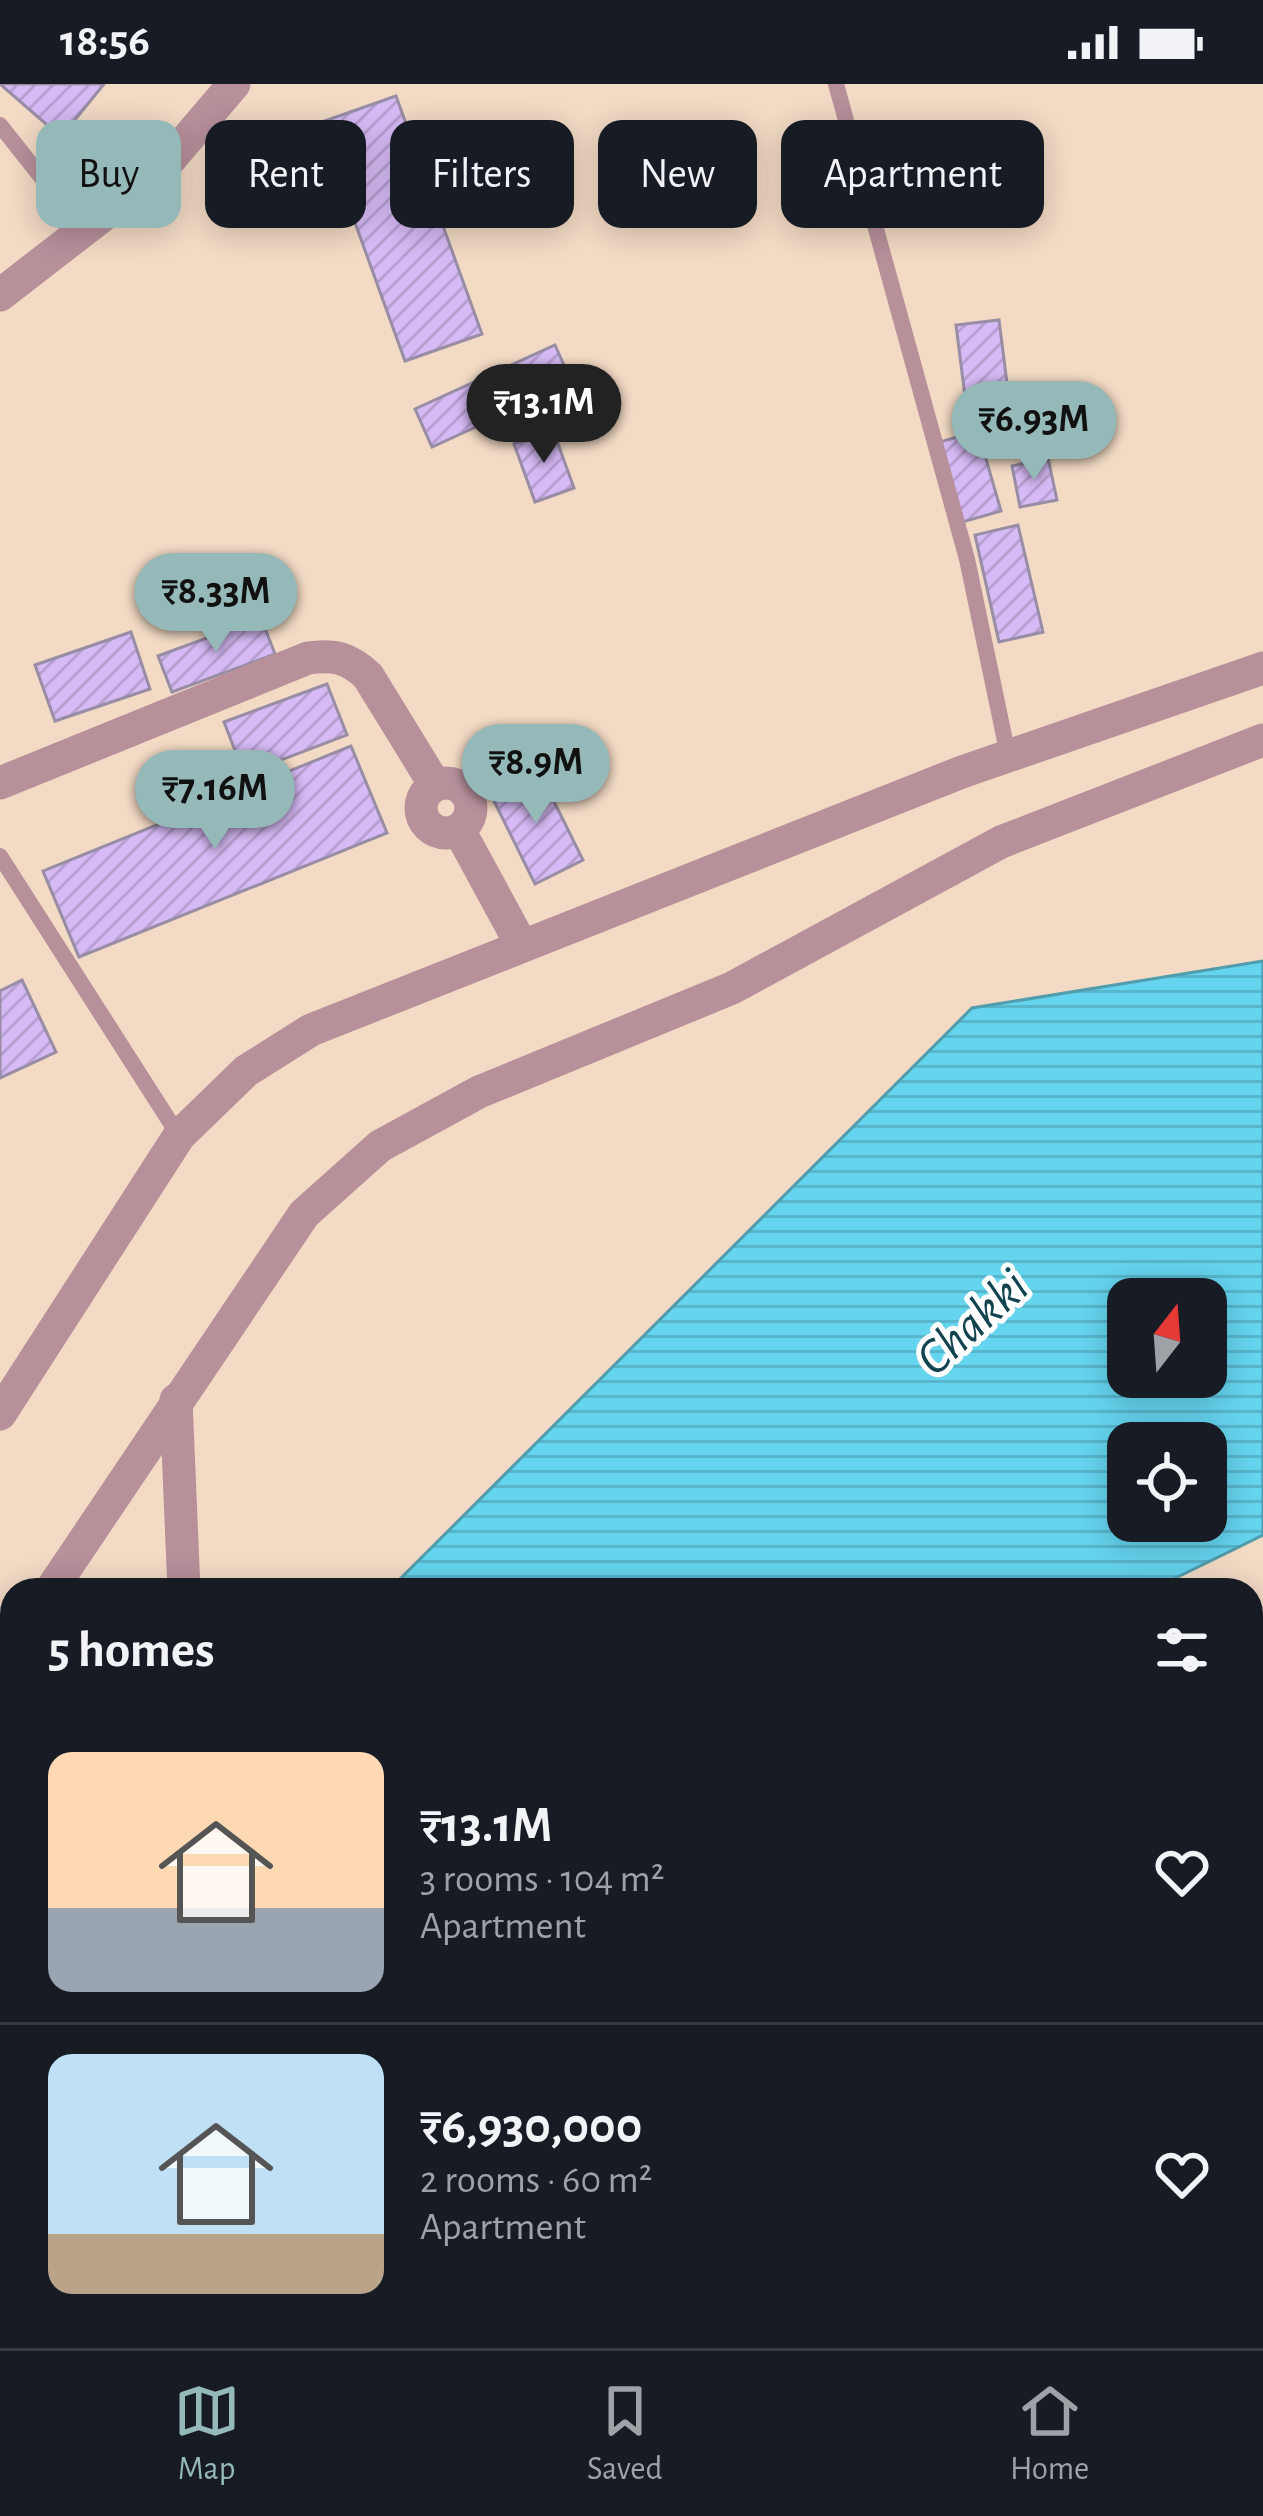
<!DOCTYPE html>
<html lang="en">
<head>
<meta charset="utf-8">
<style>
  :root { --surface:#171b24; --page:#20242c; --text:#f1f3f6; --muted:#9ea1a6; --line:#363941; --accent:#95b8b9 }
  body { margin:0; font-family:"Alegreya Sans",sans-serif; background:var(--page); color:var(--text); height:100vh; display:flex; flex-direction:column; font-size:45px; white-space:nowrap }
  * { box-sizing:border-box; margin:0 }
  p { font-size:39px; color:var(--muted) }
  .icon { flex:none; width:66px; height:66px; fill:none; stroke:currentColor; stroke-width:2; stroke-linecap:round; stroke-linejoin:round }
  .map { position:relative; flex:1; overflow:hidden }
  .sheet { position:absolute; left:0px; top:1494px; width:1263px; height:771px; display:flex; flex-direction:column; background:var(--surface); border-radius:36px 36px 0 0; box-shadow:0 6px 30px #0003 }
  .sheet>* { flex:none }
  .guide { position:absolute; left:36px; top:36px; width:1191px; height:108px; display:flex; gap:24px }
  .needle { width:78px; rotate:17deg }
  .controls { position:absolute; left:1107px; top:1194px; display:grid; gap:24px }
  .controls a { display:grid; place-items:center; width:120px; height:120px; border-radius:24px; background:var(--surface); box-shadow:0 6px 30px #0003; font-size:60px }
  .price { position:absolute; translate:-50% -102px; padding:0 27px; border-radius:42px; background:var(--accent); color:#111; font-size:39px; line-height:78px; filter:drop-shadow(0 3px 6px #0008) }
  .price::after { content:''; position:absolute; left:50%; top:72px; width:36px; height:27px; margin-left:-18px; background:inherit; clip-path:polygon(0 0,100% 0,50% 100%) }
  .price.active { background:#222; color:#fff }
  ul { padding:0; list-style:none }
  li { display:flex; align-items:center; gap:36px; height:300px; padding:0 48px }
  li+li { border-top:3px solid var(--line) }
  li span { display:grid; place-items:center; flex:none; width:336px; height:240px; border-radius:24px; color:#555 }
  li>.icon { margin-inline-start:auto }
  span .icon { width:144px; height:144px; fill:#fffc; stroke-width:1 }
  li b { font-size:51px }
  h2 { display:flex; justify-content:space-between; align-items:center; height:144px; padding:0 48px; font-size:51px }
  .tag { padding:0 42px; border-radius:24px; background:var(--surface); box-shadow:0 6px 30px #0003; font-size:42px; line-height:108px }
  .tag.active { background:var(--accent); color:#111 }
  .status { display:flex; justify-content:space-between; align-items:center; height:84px; padding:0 60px; background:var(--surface); direction:ltr }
  .status svg { height:33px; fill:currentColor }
  .tabs { display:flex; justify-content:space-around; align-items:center; height:168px; border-top:3px solid var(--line); background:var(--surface); font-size:33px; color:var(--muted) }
  .tabs a { display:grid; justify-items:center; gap:6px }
  .tabs .active { color:var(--accent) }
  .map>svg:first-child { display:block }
  .water { fill:url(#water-rules); stroke:#519cad; stroke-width:3; fill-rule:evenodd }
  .building { fill:url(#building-hatch); stroke:#998da6; stroke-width:3 }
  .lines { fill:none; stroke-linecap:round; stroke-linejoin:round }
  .service { stroke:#b7909a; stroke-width:16 }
  .minor { stroke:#b7909a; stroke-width:33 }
  .tertiary { stroke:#b7909a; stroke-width:33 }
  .labels { text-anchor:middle; stroke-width:10; stroke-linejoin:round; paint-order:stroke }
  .water-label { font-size:51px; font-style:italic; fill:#11444f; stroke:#fff }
</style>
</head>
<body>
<div class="status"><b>18:56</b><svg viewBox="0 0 49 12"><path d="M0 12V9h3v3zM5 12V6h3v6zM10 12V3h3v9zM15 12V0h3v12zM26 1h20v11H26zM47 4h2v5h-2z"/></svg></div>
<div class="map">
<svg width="1263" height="2264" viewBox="0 0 1263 2264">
  <defs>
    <pattern id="water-rules" width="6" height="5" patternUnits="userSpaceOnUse" patternTransform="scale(3)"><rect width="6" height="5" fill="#65d4ef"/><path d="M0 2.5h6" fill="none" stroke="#57b5cc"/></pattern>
    <pattern id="building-hatch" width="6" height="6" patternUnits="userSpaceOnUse" patternTransform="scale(3)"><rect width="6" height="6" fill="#d6baf5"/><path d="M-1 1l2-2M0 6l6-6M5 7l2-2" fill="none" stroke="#b79fd1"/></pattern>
  </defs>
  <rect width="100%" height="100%" fill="#f2dac4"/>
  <g class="water">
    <path d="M1263 877V1451L1151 1506H389L972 924ZM1128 1215H1206V1293H1128ZM1128 1359H1206V1437H1128Z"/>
    <path d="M152 2253H670L665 2264H149Z"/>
  </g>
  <g class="building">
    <path d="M0 0H104L61 53Z"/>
    <path d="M396 12 482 250 405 277 319 39Z"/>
    <path d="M999 236 1011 331 968 336 956 241Z"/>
    <path d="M555 261 572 299 432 363 415 325Z"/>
    <path d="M553 346 574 404 535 418 514 360Z"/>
    <path d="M978 347 1001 427 959 439 936 359Z"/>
    <path d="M1048 374 1057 416 1020 423 1012 382Z"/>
    <path d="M1018 441 1043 548 999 558 975 451Z"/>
    <path d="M261 534 275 570 172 608 158 572Z"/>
    <path d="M131 548 150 605 55 637 35 581Z"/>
    <path d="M327 600 347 651 244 690 224 638Z"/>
    <path d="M351 662 387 749 79 873 43 787Z"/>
    <path d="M537 683 583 776 535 800 489 707Z"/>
    <path d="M22 896 56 968 0 994V907Z"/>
  </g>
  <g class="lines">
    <g class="service">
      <path d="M836 0 967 475 1008 671"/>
      <path d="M0 41 84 147"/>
      <path d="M0 772 179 1052"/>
    </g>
    <g class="minor">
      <path d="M0 211 159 88 234 0"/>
      <circle cx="446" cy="724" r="25"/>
      <path d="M0 699 308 574C334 570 349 574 368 592L435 701"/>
      <path d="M459 746 522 862"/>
      <path d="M0 1330 179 1052 246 987 311 946 962 688 1263 584"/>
    </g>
    <g class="tertiary">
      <path d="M176 1316 184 1506"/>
      <path d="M51 1506 304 1130 380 1062 479 1008 732 904 1001 758 1263 656"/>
      <path d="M0 1582 12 1564"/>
      <path d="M0 1942 12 1917"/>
    </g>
  </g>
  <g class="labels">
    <g class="water-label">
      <text transform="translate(971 1237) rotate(-42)" y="18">Chakki</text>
    </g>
  </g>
</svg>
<div class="controls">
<a><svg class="needle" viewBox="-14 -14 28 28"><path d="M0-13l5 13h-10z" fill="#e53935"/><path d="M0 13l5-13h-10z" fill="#9ea1a6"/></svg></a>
<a><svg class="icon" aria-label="locate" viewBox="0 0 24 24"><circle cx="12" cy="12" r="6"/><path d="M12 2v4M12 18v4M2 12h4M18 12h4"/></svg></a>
</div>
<b class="price active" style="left:544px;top:382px">₹13.1M</b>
<b class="price" style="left:1034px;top:399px">₹6.93M</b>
<b class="price" style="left:216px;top:571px">₹8.33M</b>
<b class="price" style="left:536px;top:742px">₹8.9M</b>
<b class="price" style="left:215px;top:768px">₹7.16M</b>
<div class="guide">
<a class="tag active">Buy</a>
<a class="tag">Rent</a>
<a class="tag">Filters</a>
<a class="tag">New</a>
<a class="tag">Apartment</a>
</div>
<section class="sheet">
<h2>5 homes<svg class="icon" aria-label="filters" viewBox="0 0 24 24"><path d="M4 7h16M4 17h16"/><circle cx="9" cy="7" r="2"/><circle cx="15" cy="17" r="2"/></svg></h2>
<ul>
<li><span style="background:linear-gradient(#ffd9b3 65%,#9aa5b1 0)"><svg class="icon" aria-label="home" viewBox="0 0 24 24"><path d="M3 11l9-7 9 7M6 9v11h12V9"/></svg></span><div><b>₹13.1M</b><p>3 rooms · 104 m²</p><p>Apartment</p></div><svg class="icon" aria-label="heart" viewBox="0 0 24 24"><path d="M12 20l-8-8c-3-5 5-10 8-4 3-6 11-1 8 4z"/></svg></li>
<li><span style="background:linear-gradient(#bfe0f5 75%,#b9a48a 0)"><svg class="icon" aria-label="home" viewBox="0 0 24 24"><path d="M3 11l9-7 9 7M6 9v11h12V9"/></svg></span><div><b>₹6,930,000</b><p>2 rooms · 60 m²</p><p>Apartment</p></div><svg class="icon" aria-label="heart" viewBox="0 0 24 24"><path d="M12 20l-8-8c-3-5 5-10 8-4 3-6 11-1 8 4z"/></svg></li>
</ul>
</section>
</div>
<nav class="tabs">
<a class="active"><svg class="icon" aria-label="map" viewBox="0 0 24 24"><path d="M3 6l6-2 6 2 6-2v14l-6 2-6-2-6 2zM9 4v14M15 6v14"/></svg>Map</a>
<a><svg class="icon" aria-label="saved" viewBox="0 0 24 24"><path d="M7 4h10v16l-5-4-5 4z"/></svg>Saved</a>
<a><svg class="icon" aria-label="home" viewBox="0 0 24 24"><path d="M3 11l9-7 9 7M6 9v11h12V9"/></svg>Home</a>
</nav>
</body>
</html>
